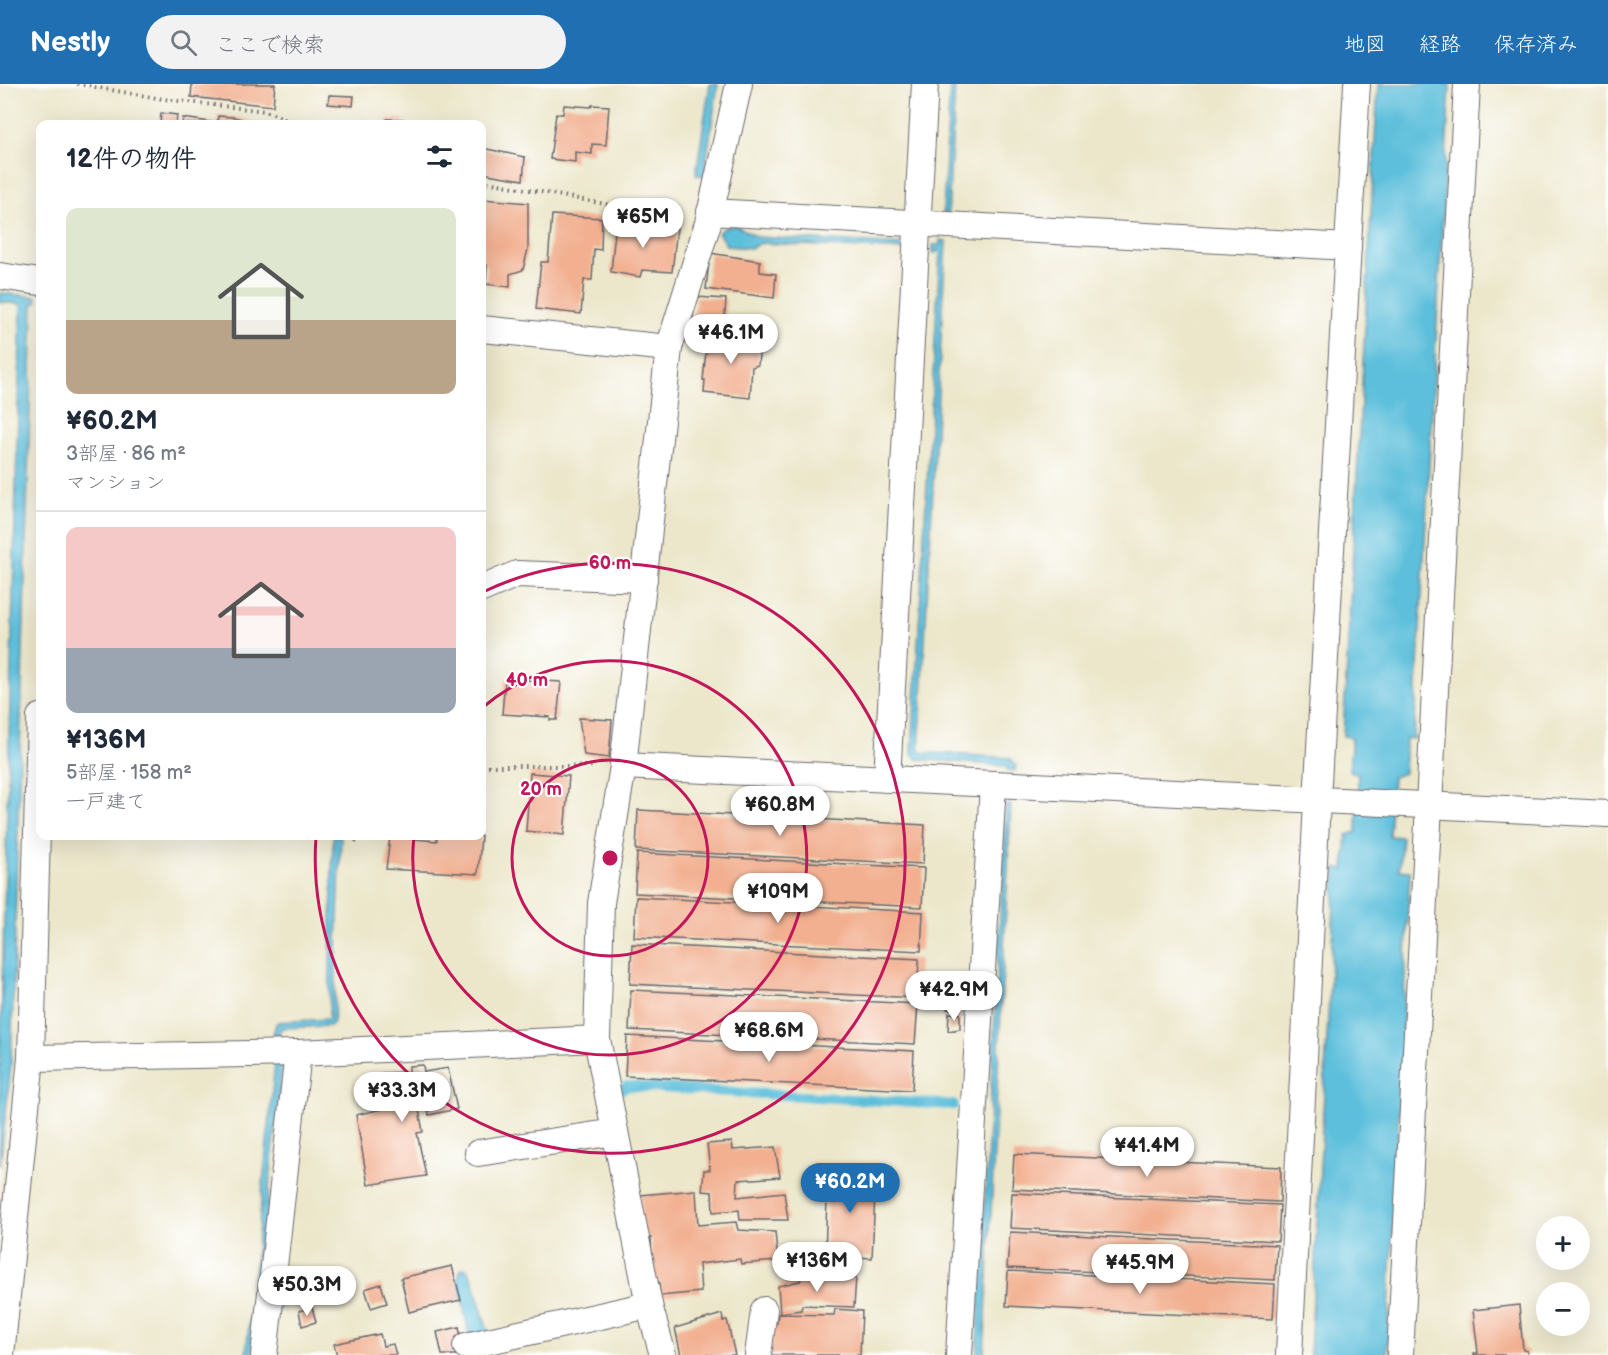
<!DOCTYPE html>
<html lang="ja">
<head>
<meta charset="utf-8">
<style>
  :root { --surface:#fff; --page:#f2f2f3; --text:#1f2937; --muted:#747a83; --line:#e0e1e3; --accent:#1f6fb2 }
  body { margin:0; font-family:"Balsamiq Sans","Klee One",sans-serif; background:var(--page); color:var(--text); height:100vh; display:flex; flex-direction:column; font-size:22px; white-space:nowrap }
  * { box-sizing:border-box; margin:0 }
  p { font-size:20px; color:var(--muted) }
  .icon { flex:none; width:33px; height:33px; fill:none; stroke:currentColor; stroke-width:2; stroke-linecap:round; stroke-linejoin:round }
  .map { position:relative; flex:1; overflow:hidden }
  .drawer { position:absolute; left:36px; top:36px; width:450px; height:720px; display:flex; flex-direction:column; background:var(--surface); border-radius:12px; box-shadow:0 6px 24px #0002 }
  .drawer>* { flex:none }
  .buttons { position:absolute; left:1536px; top:1132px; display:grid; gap:12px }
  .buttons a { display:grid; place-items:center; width:54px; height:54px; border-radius:50%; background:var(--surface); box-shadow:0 6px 24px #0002; font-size:30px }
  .price { position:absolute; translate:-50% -51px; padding:0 14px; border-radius:21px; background:#fff; color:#222; font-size:20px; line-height:39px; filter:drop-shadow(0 2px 3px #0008) }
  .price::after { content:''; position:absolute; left:50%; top:36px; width:18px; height:14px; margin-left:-9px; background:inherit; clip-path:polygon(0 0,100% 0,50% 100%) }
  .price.on { background:var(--accent); color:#fff }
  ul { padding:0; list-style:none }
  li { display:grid; align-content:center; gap:12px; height:318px; padding:0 30px }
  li+li { border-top:2px solid var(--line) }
  li span { display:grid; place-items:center; height:186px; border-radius:12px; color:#555 }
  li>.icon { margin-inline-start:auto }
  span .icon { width:108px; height:108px; fill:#fffc; stroke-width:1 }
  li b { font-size:26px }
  h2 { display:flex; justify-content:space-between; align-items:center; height:72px; padding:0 30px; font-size:26px }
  header { display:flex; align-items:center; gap:36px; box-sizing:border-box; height:84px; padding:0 30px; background:var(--accent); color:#fff }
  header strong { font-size:28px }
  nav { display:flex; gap:33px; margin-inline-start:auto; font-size:21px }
  .search { width:420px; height:54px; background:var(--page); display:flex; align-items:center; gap:15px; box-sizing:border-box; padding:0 21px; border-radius:33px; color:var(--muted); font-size:22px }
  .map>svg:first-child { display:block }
  .water { fill:#5dbfdb; stroke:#40708b; stroke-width:1.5 }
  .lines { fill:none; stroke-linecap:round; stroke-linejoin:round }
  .stream { stroke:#5dbfdb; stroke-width:10 }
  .building { fill:#f2b091 }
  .minor-casing { stroke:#69676d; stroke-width:28 }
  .path { stroke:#69676d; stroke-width:4; stroke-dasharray:1.5 4.5; stroke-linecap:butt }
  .minor { stroke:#fff; stroke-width:26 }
  .ring { fill:none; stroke:#c2185b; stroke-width:3 }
  .centre { fill:#c2185b; stroke:#fff; stroke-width:3 }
  .ring-label { font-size:18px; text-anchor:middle; font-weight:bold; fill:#c2185b; stroke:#fff; stroke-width:4.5; stroke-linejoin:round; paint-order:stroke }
</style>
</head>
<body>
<header>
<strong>Nestly</strong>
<div class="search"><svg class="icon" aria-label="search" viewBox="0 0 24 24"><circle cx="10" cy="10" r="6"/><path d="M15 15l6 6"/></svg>ここで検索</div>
<nav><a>地図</a><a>経路</a><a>保存済み</a></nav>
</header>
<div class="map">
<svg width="1608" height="1271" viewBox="0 0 1608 1271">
  <rect width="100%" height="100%" fill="#fff"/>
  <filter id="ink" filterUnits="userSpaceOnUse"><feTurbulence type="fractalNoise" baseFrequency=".0167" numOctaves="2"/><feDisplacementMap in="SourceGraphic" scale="12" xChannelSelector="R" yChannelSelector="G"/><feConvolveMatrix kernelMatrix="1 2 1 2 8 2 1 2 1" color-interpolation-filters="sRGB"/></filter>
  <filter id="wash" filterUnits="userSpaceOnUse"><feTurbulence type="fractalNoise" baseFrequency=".008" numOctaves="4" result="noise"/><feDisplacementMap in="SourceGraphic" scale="24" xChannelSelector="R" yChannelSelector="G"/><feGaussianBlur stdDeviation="1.35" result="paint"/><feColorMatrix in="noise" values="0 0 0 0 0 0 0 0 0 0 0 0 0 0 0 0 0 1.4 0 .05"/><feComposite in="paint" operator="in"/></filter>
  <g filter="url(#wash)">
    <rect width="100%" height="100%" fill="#ece7cb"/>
    <g class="water">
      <path d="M710 0H718L704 92 696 90Z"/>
      <path d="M950 0H955L948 130 943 129Z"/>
      <path d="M1378 0H1450L1414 655 1406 654 1404 689 1393 693 1389 752 1402 753 1399 786 1410 787 1387 1271H1310L1336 784 1344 785 1347 751 1357 748 1358 691 1349 686 1352 653 1343 652Z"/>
      <path d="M735 141 757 153 906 161V166L761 159 751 164 727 162 718 149 724 144Z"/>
      <path d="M940 156 946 157 919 668 1010 674 1016 681 1015 687 1007 686 1006 682 917 675 912 670 940 167 936 166V169H932L933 161H940Z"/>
      <path d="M0 209 37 213V219L33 220 11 982 0 1081V980L21 220 0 218Z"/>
      <path d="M1006 721H1011L984 1271H977Z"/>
      <path d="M333 752H341L334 938 330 942 281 944 279 951H273L276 940 278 938 329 935Z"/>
      <path d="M275 979 282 980 252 1271H246Z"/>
      <path d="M466 1184 472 1193 495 1271H473L458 1195 461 1185Z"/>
    </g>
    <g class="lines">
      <path class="stream" d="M622 1005 627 1002 954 1021"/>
    </g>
    <g id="blocks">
      <g class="building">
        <path d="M192 0H275L273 22 191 13Z"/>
        <path d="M329 11 354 12 353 22 328 20Z"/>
        <path d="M564 21 591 23 592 21 609 22 606 61 592 60V70L575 68V78L550 75 556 30H563Z"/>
        <path d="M161 29 177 31 176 40H160Z"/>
        <path d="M218 32 234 33 260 40H217Z"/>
        <path d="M183 34 216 39V40H182Z"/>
        <path d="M387 35H404V40H386Z"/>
        <path d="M482 64 525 73 523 96 482 89Z"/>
        <path d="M483 115 528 119V165L523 186 510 190V203L486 200 487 181H482Z"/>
        <path d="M552 131 602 134 601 166 594 165 592 196H584L581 230 536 225 541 178H548Z"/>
        <path d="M616 137 677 144 672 188 642 186 640 193 611 188Z"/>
        <path d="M710 169 760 177V188L776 190 774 214 706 205Z"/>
        <path d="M696 213 726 215 724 241 692 239Z"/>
        <path d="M712 249 761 253 758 281 752 283 750 314 704 309 705 296H703L706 267H711Z"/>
        <path d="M505 595 561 598 557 636H550V633L502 630Z"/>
        <path d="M579 634 612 636 609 674 584 671Z"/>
        <path d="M530 689 569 692 564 751 526 747Z"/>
        <path d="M638 726 925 741 923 780 636 766Z"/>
        <path d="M437 752H481L478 790 386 785 390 753 437 757Z"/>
        <path d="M637 769 924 784 922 823 635 809Z"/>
        <path d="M636 813 923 828 921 867 634 853Z"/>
        <path d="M632 860 919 875 917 914 630 900Z"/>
        <path d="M631 906 918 920 915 960 629 946Z"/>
        <path d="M948 910 959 911 958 926 947 925Z"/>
        <path d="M949 929 960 930V945L948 947Z"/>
        <path d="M627 952 914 967 912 1006 625 992Z"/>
        <path d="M423 981 424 988 448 984 457 1025 429 1031 426 1019 418 1020 423 1048 417 1049 426 1092 368 1101 356 1031 386 1024 382 989 409 988V982Z"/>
        <path d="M732 1058 733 1066 775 1063 780 1093 738 1096 737 1113 784 1108 788 1136H740L739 1126 713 1128 712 1108 702 1107 704 1086H710L707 1060Z"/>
        <path d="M1014 1070 1281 1083 1280 1118 1012 1105Z"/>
        <path d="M828 1086 876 1089 872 1174 825 1171Z"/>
        <path d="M696 1106 698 1141 736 1138 738 1146 775 1148 778 1177 741 1180 740 1175 699 1180 701 1208 660 1212 659 1198H657L653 1193 651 1154 642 1153 640 1111Z"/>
        <path d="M1012 1109 1280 1121 1278 1157 1010 1144Z"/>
        <path d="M1010 1148 1277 1161 1275 1196 1007 1184Z"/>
        <path d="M452 1182 461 1216 409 1228 401 1194Z"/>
        <path d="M1008 1187 1275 1200 1273 1235 1006 1222Z"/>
        <path d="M802 1192 856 1193 854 1223 802 1221 801 1226 780 1229 778 1202 800 1197Z"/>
        <path d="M381 1200 387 1219 371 1224 365 1205Z"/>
        <path d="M1519 1221 1523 1266 1527 1267V1271H1474V1269H1478L1473 1226Z"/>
        <path d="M312 1223 316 1238 302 1242 299 1227Z"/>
        <path d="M835 1225 862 1227 860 1271H769L772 1240 777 1239 778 1230 834 1231Z"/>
        <path d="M722 1230 723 1237 727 1236 735 1271H681L675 1244Z"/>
        <path d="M459 1243 465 1271H442L437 1248Z"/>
        <path d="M380 1250 383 1262 393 1260 396 1271H337L334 1260Z"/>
      </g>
    </g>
  </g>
  <g filter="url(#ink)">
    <use href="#blocks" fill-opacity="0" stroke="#69676d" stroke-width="1.5"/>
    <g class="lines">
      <g class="minor-casing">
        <g id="minor">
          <path d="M710 128 1348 163"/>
          <path d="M0 192 40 198"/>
          <path d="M482 245 669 264"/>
          <path d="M482 505 517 490 644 495"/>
          <path d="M623 682 1608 730"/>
          <path d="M887 695 925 0"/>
          <path d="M31 974 298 969"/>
          <path d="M478 1069 615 1048"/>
          <path d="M466 1262 649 1221"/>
          <path d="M1 1271 31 974 40 633"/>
          <path d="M264 1271 298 969 597 955"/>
          <path d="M663 1271 649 1221 597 955 601 819 623 682 669 264 708 139 739 0"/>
          <path d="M758 1271 764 1226"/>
          <path d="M959 1271 993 701"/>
          <path d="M1289 1271 1317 717 1357 0"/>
          <path d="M1400 1271 1467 0"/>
        </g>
      </g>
      <g class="path">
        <path d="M77 0 163 15 265 27 300 40"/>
        <path d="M482 97 680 134"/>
        <path d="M482 682H593"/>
        <path d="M355 758 365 752"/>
      </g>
      <use href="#minor" class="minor"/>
    </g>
  </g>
  <g class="ring">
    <circle cx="610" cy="774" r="98"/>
    <path d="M482 624A197 197 0 1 1 414 752"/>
    <path d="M483 508A295 295 0 1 1 316 753"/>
  </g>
  <circle cx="610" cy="774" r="9" class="centre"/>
  <g class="ring-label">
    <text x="610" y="485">60 m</text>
    <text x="527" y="602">40 m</text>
    <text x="541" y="711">20 m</text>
  </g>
</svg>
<div class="buttons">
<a>+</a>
<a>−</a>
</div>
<b class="price" style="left:643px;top:165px">¥65M</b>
<b class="price" style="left:731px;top:281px">¥46.1M</b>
<b class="price" style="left:780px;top:753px">¥60.8M</b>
<b class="price" style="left:778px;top:840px">¥109M</b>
<b class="price" style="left:954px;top:938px">¥42.9M</b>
<b class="price" style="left:769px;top:979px">¥68.6M</b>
<b class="price" style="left:402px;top:1039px">¥33.3M</b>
<b class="price" style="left:1147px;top:1094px">¥41.4M</b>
<b class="price on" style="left:850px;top:1130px">¥60.2M</b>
<b class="price" style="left:817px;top:1209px">¥136M</b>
<b class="price" style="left:1140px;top:1211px">¥45.9M</b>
<b class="price" style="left:307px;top:1233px">¥50.3M</b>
<section class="drawer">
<h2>12件の物件<svg class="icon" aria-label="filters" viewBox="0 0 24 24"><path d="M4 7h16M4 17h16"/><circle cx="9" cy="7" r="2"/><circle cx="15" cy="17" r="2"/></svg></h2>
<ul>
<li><span style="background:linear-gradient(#dfe7d0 60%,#b9a48a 0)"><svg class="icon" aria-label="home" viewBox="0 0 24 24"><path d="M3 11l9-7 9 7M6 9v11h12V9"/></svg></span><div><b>¥60.2M</b><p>3部屋 · 86 m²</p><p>マンション</p></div></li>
<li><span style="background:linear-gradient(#f6c9c9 65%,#9aa5b1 0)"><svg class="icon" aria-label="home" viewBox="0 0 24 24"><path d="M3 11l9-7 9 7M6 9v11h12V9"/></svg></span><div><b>¥136M</b><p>5部屋 · 158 m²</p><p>一戸建て</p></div></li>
</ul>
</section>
</div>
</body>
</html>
